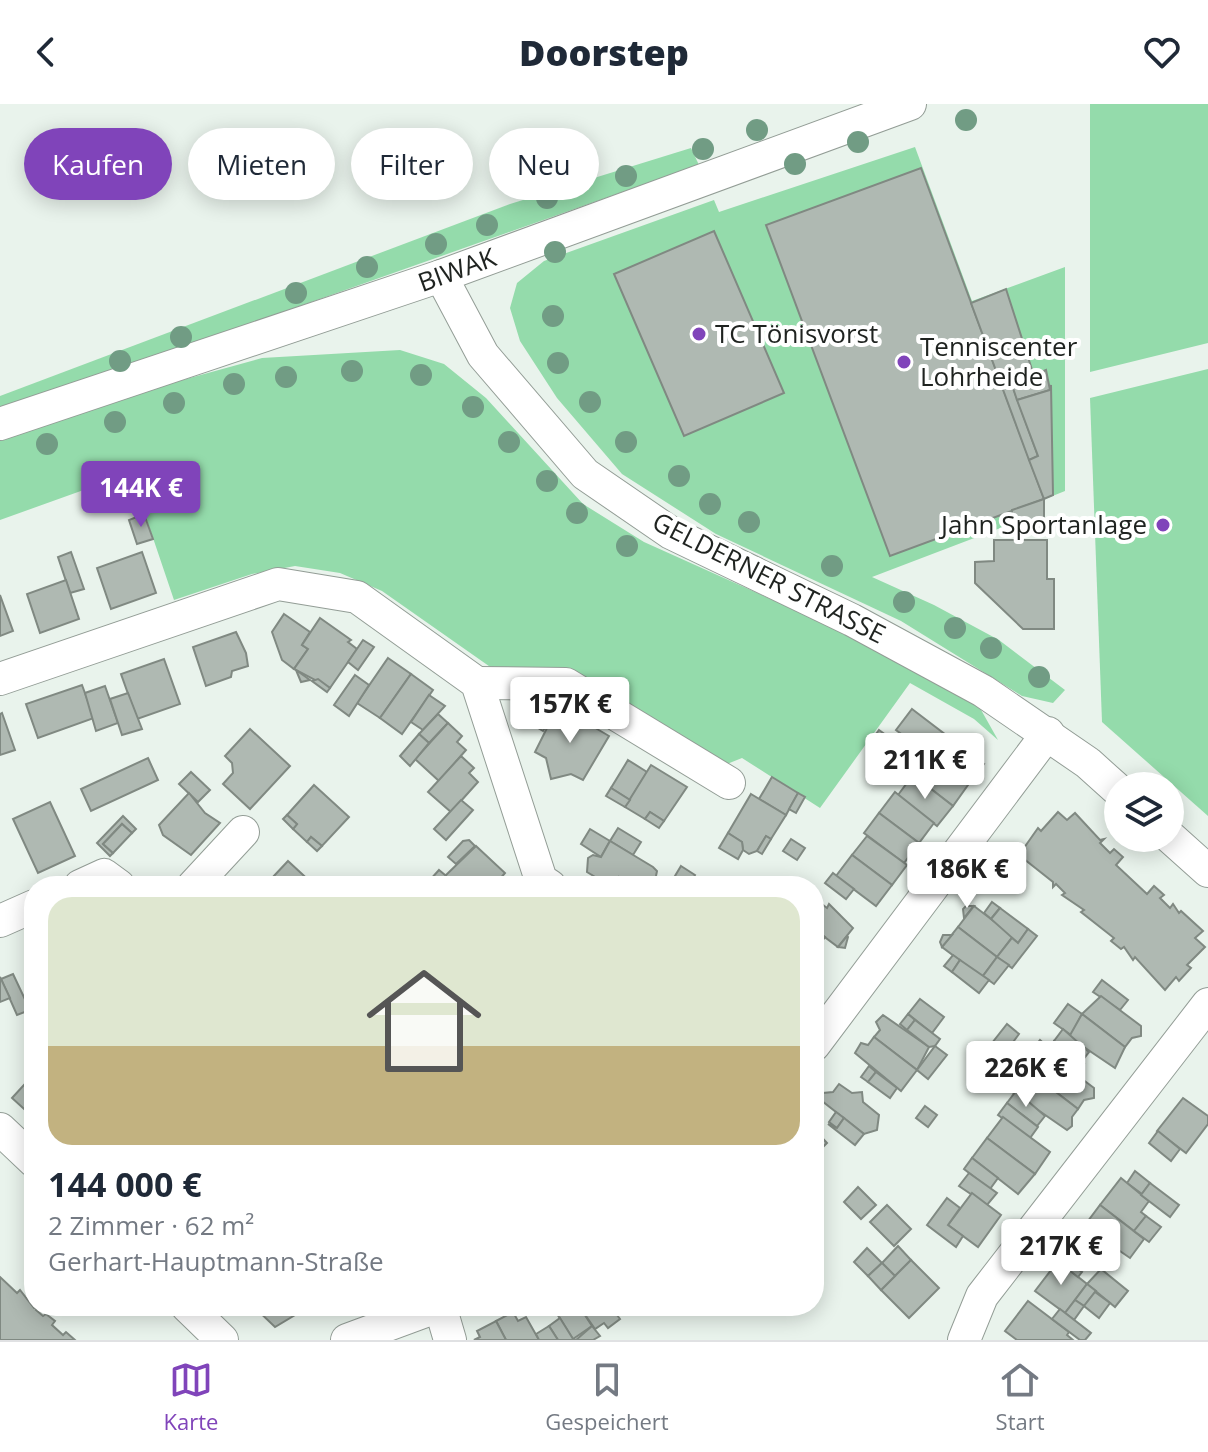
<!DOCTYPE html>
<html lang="de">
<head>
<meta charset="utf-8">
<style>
  :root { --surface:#fff; --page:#f6f6f7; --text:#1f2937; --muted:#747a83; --line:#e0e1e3; --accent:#8044ba }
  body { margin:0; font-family:"Open Sans",sans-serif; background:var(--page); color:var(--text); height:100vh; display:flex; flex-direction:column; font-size:30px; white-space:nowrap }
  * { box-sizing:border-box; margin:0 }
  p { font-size:26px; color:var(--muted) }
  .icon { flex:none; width:44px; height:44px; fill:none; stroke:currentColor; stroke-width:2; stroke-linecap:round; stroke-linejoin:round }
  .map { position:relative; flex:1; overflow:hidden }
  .drawer { position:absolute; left:24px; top:772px; width:800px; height:440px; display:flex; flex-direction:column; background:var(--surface); border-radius:32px; box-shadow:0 4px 20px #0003 }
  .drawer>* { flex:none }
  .guide { position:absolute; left:24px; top:24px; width:800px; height:72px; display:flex; gap:16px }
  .controls { position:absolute; left:1104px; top:668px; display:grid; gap:16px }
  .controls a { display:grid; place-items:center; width:80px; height:80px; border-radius:50%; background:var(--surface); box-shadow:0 4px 20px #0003; font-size:40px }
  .price { position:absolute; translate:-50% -68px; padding:0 18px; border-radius:8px; background:#fff; color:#222; font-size:26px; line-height:52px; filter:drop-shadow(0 2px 4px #0008) }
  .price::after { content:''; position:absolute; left:50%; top:48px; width:24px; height:18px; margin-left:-12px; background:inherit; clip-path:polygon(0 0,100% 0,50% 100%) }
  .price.selected { background:var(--accent); color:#fff }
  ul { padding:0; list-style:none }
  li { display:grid; align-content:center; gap:16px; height:424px; padding:0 24px }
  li+li { border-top:2px solid var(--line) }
  li span { display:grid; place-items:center; height:248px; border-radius:24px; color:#555 }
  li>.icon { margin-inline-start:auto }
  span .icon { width:144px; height:144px; fill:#fffc; stroke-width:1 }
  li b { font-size:34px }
  .chip { padding:0 28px; border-radius:36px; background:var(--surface); box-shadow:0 4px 20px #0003; font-size:28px; line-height:72px }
  .chip.selected { background:var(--accent); color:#fff }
  header { display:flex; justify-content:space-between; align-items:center; height:104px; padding:0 24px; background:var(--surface); font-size:36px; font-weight:800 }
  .tabs { display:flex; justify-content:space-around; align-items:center; height:112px; border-top:2px solid var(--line); background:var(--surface); font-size:22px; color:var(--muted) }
  .tabs a { display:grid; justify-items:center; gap:4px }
  .tabs .selected { color:var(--accent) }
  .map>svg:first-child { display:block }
  .green { fill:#94dbab }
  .building { fill:#afb9b2; stroke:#808982; stroke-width:2 }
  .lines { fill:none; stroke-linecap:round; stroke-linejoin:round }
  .minor-casing { stroke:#939d96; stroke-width:34 }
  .minor { stroke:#fff; stroke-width:32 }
  .tree { fill:#719c84 }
  .poi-dot { fill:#8044ba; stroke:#fff; stroke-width:3 }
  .labels { text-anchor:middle; stroke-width:8; stroke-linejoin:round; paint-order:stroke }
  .street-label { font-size:26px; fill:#1f2320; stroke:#fff }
  .poi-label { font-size:26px; fill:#1f2320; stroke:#fff; text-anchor:start }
</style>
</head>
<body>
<header><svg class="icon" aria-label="back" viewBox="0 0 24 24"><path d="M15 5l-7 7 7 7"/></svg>Doorstep<svg class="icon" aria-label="heart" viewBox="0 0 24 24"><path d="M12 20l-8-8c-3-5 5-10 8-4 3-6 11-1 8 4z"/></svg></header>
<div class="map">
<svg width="1208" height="1236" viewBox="0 0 1208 1236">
  <rect width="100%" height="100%" fill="#e9f3ec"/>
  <g class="green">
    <path d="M1090 0H1208V239L1090 268Z"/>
    <path d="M915 43 972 197 1065 163V387L1045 395 1044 426H1012L1011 420 872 473 934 501 999 536 1065 586 1053 599 1022 592 901 517 716 430 622 370 557 294 520 237 510 204 517 179 544 157 714 96 719 108Z"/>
    <path d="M691 44 699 61 0 308V292L510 100Z"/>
    <path d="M400 246 444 260 486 294 583 400 644 438 855 533 980 604 998 636 974 615 910 579 820 704 742 654 722 662 565 568 543 563 496 567 382 487 340 469 295 462 252 470 174 496 131 369 0 416V337L128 291 262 254Z"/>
    <path d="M1208 265V712L1102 618 1090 294Z"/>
  </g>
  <g class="building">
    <path d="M921 64 1044 395 890 452 766 121Z"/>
    <path d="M714 127 784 289 684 332 614 170Z"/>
    <path d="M1006 185 1034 272 1012 281 1038 352 1029 356 971 199Z"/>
    <path d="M1046 266 1050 286 1017 296 1012 281Z"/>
    <path d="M1051 281 1053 391 1044 395 1029 356 1038 352 1017 296 1050 286Z"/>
    <path d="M1044 395V426H1012V406Z"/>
    <path d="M144 410 153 435 137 440 129 416Z"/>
    <path d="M994 436H1047V475H1054V525H1023L975 479V458L994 457Z"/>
    <path d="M71 448 84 485 70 489 58 453Z"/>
    <path d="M142 448 156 489 111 505 97 464Z"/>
    <path d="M66 476 79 515 40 529 27 490Z"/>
    <path d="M0 491 13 527 0 532Z"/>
    <path d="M284 510 310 528 302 541 308 545 294 565 282 556 272 528Z"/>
    <path d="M320 514 351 536 348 538 357 545 330 584 294 565 308 545 302 541Z"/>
    <path d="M236 528 246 549 248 562 232 567 231 573 206 582 193 543Z"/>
    <path d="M363 536 374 543 358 566 348 558Z"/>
    <path d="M388 554 411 570 380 614 357 599Z"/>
    <path d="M164 555 180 600 137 615 121 570Z"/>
    <path d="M296 566 310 576 301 578Z"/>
    <path d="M411 570 433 586 402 630 380 614Z"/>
    <path d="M355 571 369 581 349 612 334 601Z"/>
    <path d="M318 575 330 584 327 588 312 577Z"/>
    <path d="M82 581 94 614 38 634 26 600Z"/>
    <path d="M105 582 118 619 96 627 85 589Z"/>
    <path d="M128 589 142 625 122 631 110 595Z"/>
    <path d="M538 590 558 602 543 627 523 615Z"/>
    <path d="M429 591 445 602 423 626 411 618Z"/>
    <path d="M558 602 609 632 583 676 571 670 551 675 546 654 535 648Z"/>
    <path d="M912 605 984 660 968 680 896 626Z"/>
    <path d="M2 609 15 646 0 651V610Z"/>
    <path d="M438 610 448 619 429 639 419 630Z"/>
    <path d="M448 619 462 632 457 638 466 646 439 677 415 655Z"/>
    <path d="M250 625 290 662 250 705 223 680 233 669 232 659 225 652Z"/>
    <path d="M879 626 890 634 883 645 871 637Z"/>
    <path d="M419 630 429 639 410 662 400 652Z"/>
    <path d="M929 651 968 681 953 702 913 671Z"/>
    <path d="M461 652 474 664 469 669 478 678 451 708 428 688Z"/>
    <path d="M148 654 158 676 91 707 81 685Z"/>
    <path d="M628 656 647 668 630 696 611 684Z"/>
    <path d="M651 661 687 683 664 717 650 708 645 715 625 703Z"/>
    <path d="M191 668 210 686 198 698 179 680Z"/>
    <path d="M913 671 953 702 937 722 898 691Z"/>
    <path d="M772 673 798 689 786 711 759 695Z"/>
    <path d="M314 681 349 713 322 742 311 733 307 738 293 725 297 720 287 711Z"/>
    <path d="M611 684 630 696 625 703 606 692Z"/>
    <path d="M895 688 934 719 919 739 879 709Z"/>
    <path d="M189 689 205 709 220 719 191 751 163 731 159 721Z"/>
    <path d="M798 689 805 693 796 709 789 705Z"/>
    <path d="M751 690 786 711 771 735 766 732 757 747 749 750 743 746 742 738 728 729Z"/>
    <path d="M461 696 473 706 446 736 434 725Z"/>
    <path d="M50 698 75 752 38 769 13 715Z"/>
    <path d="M650 708 664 717 659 724 645 715Z"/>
    <path d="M1058 708 1067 716 1075 709 1100 736 1104 735 1100 739 1110 749 1114 745 1123 753 1116 761 1147 790 1154 782 1164 791 1160 794 1170 804 1173 800 1179 809 1181 807 1203 827 1195 834 1205 843 1187 861 1191 864 1179 877 1176 873 1165 886 1135 853 1133 856 1124 843 1121 845 1111 837 1114 834 1081 808 1084 806 1062 791 1065 789 1056 780 1053 783V778L1019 751 1038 724 1041 727Z"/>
    <path d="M879 709 919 739 904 759 864 729Z"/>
    <path d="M287 711 297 720 293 725 283 715Z"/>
    <path d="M123 712 136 725 132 729 122 720 103 740 113 749 110 752 97 739Z"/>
    <path d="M122 720 132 729 113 749 103 740Z"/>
    <path d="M618 724 641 738 633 751 610 737Z"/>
    <path d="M590 725 610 737 601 753 581 740Z"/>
    <path d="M728 729 742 738 743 746 738 755 719 744Z"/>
    <path d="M766 732 771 735 762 750 757 747Z"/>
    <path d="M867 732 907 761 892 781 852 751Z"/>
    <path d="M311 733 322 742 317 747 307 738Z"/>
    <path d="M791 735 805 744 797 756 783 747Z"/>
    <path d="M469 736 475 742 456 760 448 753 463 737Z"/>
    <path d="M610 737 653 763 657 767 655 777 634 782 619 773 610 782 587 768 588 754 593 751 601 753Z"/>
    <path d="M476 742 505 769 494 782H455L445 772Z"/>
    <path d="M852 751 892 781 876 802 836 772Z"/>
    <path d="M288 757 315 782H281L272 774Z"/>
    <path d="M681 762 695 771 689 782H669Z"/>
    <path d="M439 766 445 771 455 782H437L430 776Z"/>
    <path d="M833 769 854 785 846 795 825 779Z"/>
    <path d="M619 773 634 782H614Z"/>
    <path d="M814 794 827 804 829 800 853 824 838 843 814 825Z"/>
    <path d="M992 798 1000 804 991 815 984 809Z"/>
    <path d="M966 802H974L964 814 963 805Z"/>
    <path d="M974 802 1013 832 997 853 958 823Z"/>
    <path d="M1000 804 1028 825 1018 839 991 815Z"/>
    <path d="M958 823 997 853 982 873 942 843Z"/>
    <path d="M814 825 825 833 817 844 814 842Z"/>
    <path d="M1028 825 1037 832 1012 864 997 853 1012 834 1018 839Z"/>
    <path d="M943 831H952L942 843 940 838Z"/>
    <path d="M848 833 845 844 838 843 847 832Z"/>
    <path d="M953 851 960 856 952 868 944 862Z"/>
    <path d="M997 853 1009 861 994 880 983 872Z"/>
    <path d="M960 856 989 876 979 889 952 868Z"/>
    <path d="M13 870 30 906 17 911 1 875Z"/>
    <path d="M0 873 10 894 0 898Z"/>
    <path d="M1102 876 1128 896 1120 906 1093 888Z"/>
    <path d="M1101 892 1141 922V932L1132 934 1125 943 1082 910Z"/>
    <path d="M920 895 944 913 932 929 908 910Z"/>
    <path d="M1068 900 1082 910 1071 931 1054 919Z"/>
    <path d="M908 910 915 916 907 926 900 920Z"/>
    <path d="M1082 910 1125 943 1115 964 1069 933Z"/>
    <path d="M883 911 929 943 917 966 874 933 880 926 876 918Z"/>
    <path d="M915 916 940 935 935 942 929 943 907 926Z"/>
    <path d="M1007 920 1019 930 1005 949 992 939Z"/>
    <path d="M1063 925 1089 948 1081 958 1054 937Z"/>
    <path d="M874 933 917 966 901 987 855 949 861 939 868 941Z"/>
    <path d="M1040 936 1049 944 1045 949 1053 955 1035 972 1021 961Z"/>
    <path d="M1054 937 1084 960 1076 971 1045 949Z"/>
    <path d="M935 942 947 951 928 975 917 966Z"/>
    <path d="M1054 954 1094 984V994L1084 996 1078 1005 1035 972Z"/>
    <path d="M1021 961 1035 972 1023 993 1003 984Z"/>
    <path d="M869 962 876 968 868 978 861 973Z"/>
    <path d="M876 968 897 984 890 994 868 978Z"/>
    <path d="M34 970V1014L12 994Z"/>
    <path d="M1035 972 1078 1005 1072 1013V1022L1067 1026 1022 995Z"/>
    <path d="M839 980 852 989 862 988 863 998 879 1011 877 1026 864 1030 822 997 823 989 833 988Z"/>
    <path d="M1016 987 1045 1012 1037 1022 1007 999Z"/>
    <path d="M1183 994 1208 1012V1020L1186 1049 1157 1027Z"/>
    <path d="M1007 999 1038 1023 1030 1034 998 1011Z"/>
    <path d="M925 1002 937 1011 928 1023 916 1014Z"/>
    <path d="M836 1008 844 1014 837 1024 829 1018Z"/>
    <path d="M1003 1013 1050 1048 1035 1070 987 1034Z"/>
    <path d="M844 1014 864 1030 855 1041 828 1020 837 1024Z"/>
    <path d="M814 1025 827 1039 814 1052Z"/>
    <path d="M1158 1027 1180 1045 1171 1057 1149 1039Z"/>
    <path d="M987 1034 1035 1070 1018 1090 972 1054Z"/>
    <path d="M972 1054 998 1074 990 1085 964 1065Z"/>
    <path d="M1135 1067 1150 1079 1142 1090 1127 1079Z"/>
    <path d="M969 1069 997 1089 987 1101 959 1082Z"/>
    <path d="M1121 1074 1149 1097 1141 1108 1146 1112 1134 1127 1100 1101Z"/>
    <path d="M1150 1079 1179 1101 1170 1113 1141 1091Z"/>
    <path d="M858 1083 876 1101 861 1115 844 1098Z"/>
    <path d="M972 1089 1001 1111 978 1143 948 1121Z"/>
    <path d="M947 1094 960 1104 948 1121 963 1132 956 1143 927 1121Z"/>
    <path d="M887 1101 911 1125 894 1142 870 1118Z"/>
    <path d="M1100 1101 1144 1135 1130 1154 1114 1143 1111 1148 1082 1125Z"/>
    <path d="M1146 1112 1161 1123 1149 1138 1134 1127Z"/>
    <path d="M898 1142 911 1156 895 1172 882 1159Z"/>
    <path d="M867 1144 882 1159 868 1172 854 1158Z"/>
    <path d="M911 1156 939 1184 909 1214 881 1186Z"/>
    <path d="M1058 1157 1087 1180 1065 1209 1035 1187Z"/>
    <path d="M882 1159 895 1172 881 1186 868 1172Z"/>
    <path d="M1072 1161 1082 1168 1078 1173 1069 1166Z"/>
    <path d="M1101 1165 1128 1187 1115 1203 1087 1180Z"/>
    <path d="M0 1173 17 1189 20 1186 34 1204 39 1203 36 1206 43 1212 46 1210 55 1217 52 1221 63 1231 66 1228 75 1236H0Z"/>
    <path d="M1087 1180 1096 1187 1084 1202 1075 1196Z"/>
    <path d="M1095 1188 1110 1199 1099 1214 1084 1202Z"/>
    <path d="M1075 1196 1084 1202 1074 1216 1065 1209Z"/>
    <path d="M1028 1197 1069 1228 1067 1231 1073 1236H1017L1005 1227Z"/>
    <path d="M253 1202H310L275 1223Z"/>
    <path d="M552 1202H579L592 1222 573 1235Z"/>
    <path d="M579 1202H624L626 1204 617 1211 620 1215 608 1224 604 1219 595 1225Z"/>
    <path d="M1060 1205 1091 1229 1085 1236H1080L1052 1215Z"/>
    <path d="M513 1208 518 1217 526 1213 539 1236H506L496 1217Z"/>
    <path d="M560 1214 573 1235 576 1236H558L549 1222Z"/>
    <path d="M496 1217 506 1236H474L480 1233 477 1227Z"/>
    <path d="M549 1222 558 1236H539L536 1230Z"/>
    <path d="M592 1222 600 1232 593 1236H576Z"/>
  </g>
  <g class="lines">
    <g class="minor-casing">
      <g id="minor">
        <path d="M441 172 483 251 585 370 671 429 852 516 983 587 1088 659 1118 686"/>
        <path d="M0 320 441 172 910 0"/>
        <path d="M0 575 278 480 357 493 477 579 541 776 550 782"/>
        <path d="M477 579 566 580 729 679"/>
        <path d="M1170 733 1208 767"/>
        <path d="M80 782 104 771 119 782"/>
        <path d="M193 782 243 728"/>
        <path d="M0 817 34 802"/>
        <path d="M814 941 1048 629"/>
        <path d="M0 1025 34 1057"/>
        <path d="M187 1202 222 1236"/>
        <path d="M440 1202 450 1236"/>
        <path d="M347 1236 439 1202"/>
        <path d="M964 1236 982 1192 1208 900"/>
      </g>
    </g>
    <use href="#minor" class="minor"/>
  </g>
  <g class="tree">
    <circle cx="966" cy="16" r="11"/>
    <circle cx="757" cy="26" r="11"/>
    <circle cx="858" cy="38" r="11"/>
    <circle cx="703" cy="45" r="11"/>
    <circle cx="795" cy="60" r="11"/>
    <circle cx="626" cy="72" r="11"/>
    <circle cx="547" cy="94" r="11"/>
    <circle cx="487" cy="121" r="11"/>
    <circle cx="436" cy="140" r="11"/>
    <circle cx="555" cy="148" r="11"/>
    <circle cx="367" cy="163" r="11"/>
    <circle cx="296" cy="189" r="11"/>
    <circle cx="553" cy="212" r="11"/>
    <circle cx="181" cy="233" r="11"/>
    <circle cx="120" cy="257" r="11"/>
    <circle cx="558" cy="259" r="11"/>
    <circle cx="352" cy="267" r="11"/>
    <circle cx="421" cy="271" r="11"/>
    <circle cx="286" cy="273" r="11"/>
    <circle cx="234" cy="280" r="11"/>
    <circle cx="590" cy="298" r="11"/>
    <circle cx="174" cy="299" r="11"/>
    <circle cx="473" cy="303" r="11"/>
    <circle cx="115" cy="318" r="11"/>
    <circle cx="509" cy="338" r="11"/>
    <circle cx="626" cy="338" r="11"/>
    <circle cx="47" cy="340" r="11"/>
    <circle cx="679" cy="372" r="11"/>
    <circle cx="547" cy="377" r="11"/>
    <circle cx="710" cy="400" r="11"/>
    <circle cx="577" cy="409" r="11"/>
    <circle cx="749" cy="418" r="11"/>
    <circle cx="627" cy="442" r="11"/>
    <circle cx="832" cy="462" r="11"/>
    <circle cx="904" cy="498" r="11"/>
    <circle cx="955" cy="524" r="11"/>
    <circle cx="991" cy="544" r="11"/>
    <circle cx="1039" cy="573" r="11"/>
  </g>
  <g class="poi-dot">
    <circle cx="699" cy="230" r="8"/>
    <circle cx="904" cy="258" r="8"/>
    <circle cx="1163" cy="421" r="8"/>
  </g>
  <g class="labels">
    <g class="street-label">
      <text transform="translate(457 166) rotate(-20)" y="9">BIWAK</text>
      <text transform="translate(769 474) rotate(27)" y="9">GELDERNER STRASSE</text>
    </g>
    <g class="poi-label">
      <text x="715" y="239">TC Tönisvorst</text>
      <text x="920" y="252">Tenniscenter<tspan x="920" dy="30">Lohrheide</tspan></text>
      <text x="1147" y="430" text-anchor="end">Jahn Sportanlage</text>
    </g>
  </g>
</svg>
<div class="controls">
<a><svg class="icon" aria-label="layers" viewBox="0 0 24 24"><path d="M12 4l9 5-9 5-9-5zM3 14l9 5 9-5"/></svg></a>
</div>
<b class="price selected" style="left:141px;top:425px">144K €</b>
<b class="price" style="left:570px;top:641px">157K €</b>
<b class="price" style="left:925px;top:697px">211K €</b>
<b class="price" style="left:967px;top:806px">186K €</b>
<b class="price" style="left:1026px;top:1005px">226K €</b>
<b class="price" style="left:1061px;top:1183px">217K €</b>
<div class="guide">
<a class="chip selected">Kaufen</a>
<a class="chip">Mieten</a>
<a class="chip">Filter</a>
<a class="chip">Neu</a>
</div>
<section class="drawer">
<ul>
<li><span style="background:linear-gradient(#dfe7d0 60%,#c2b280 0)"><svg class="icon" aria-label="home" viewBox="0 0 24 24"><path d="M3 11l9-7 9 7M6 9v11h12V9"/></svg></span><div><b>144 000 €</b><p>2 Zimmer · 62 m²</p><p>Gerhart-Hauptmann-Straße</p></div></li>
</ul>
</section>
</div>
<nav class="tabs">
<a class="selected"><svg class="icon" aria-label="map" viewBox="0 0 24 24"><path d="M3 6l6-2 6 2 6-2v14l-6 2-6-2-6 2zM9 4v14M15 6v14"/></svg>Karte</a>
<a><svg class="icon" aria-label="saved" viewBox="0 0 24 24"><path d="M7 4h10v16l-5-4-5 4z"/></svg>Gespeichert</a>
<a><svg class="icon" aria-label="home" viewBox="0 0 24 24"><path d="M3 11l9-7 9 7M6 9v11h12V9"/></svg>Start</a>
</nav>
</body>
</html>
